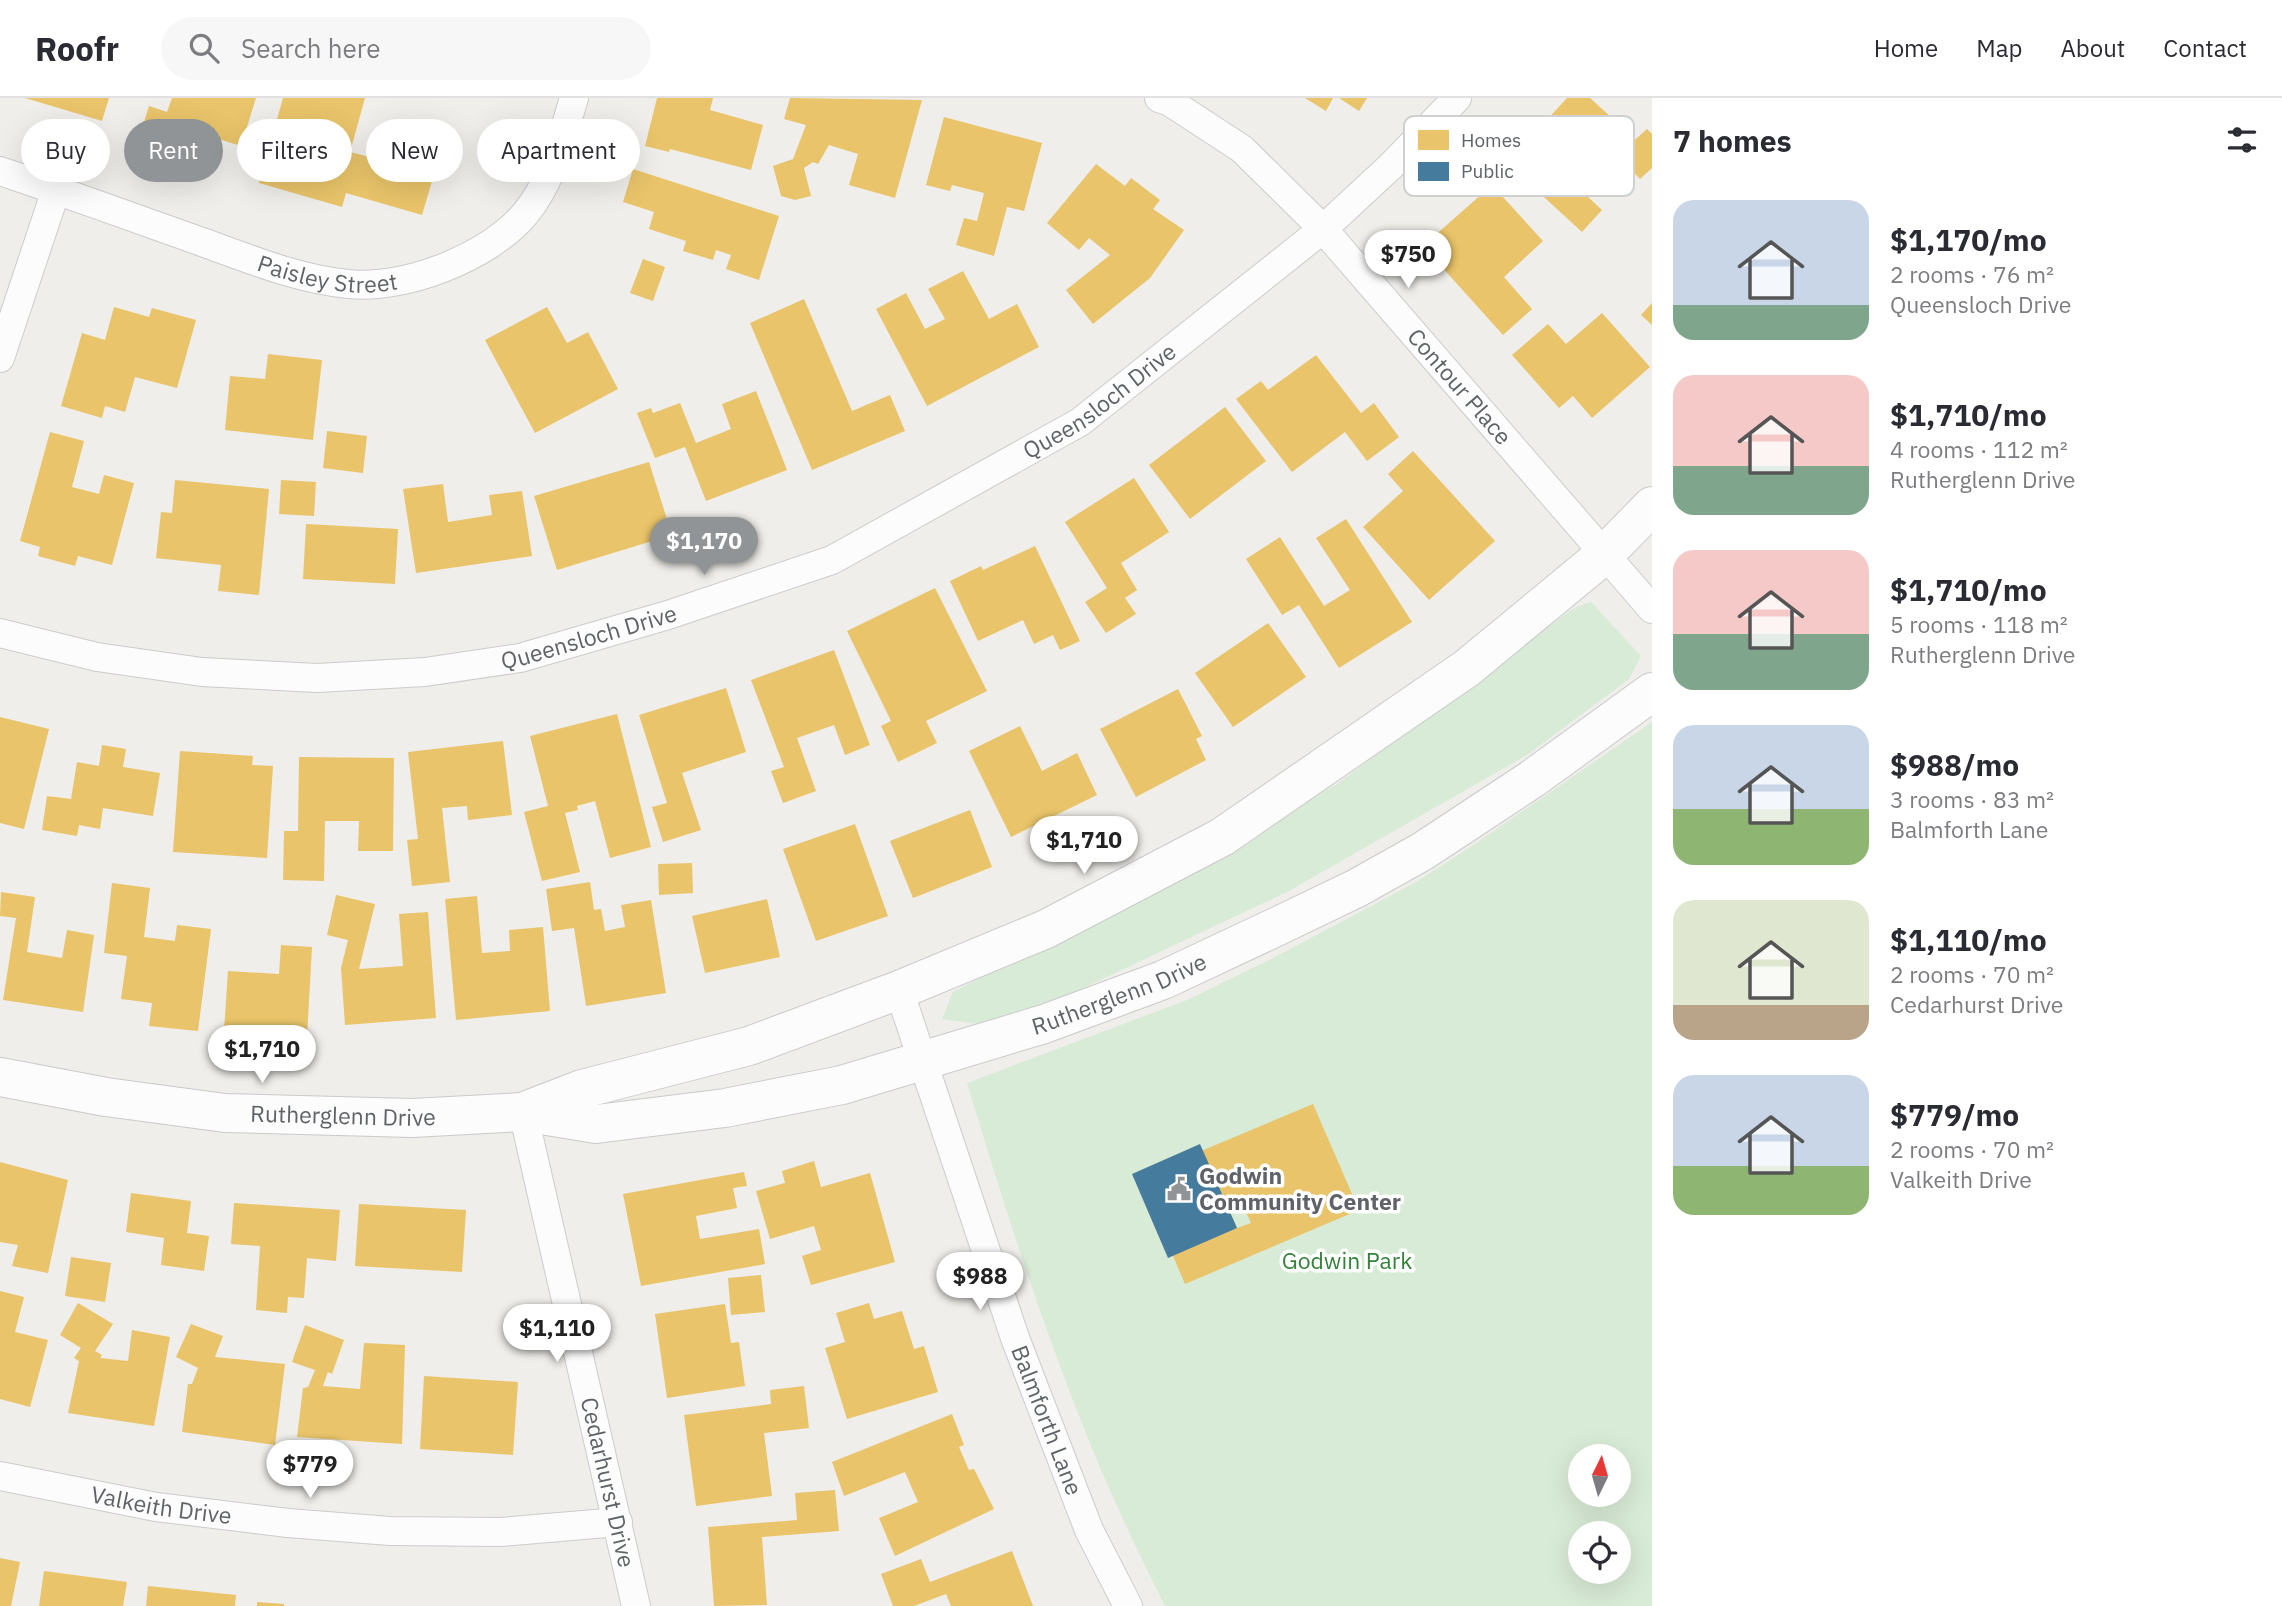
<!DOCTYPE html>
<html lang="en">
<head>
<meta charset="utf-8">
<style>
  :root { --surface:#fff; --page:#f7f7f7; --text:#2b2b33; --muted:#7c7c81; --line:#e1e1e2; --accent:#919496 }
  body { margin:0; font-family:"IBM Plex Sans",sans-serif; background:var(--page); color:var(--text); height:100vh; display:flex; flex-direction:column; font-size:26px; white-space:nowrap }
  * { box-sizing:border-box; margin:0 }
  p { font-size:23px; color:var(--muted) }
  .icon { flex:none; width:38px; height:38px; fill:none; stroke:currentColor; stroke-width:2; stroke-linecap:round; stroke-linejoin:round }
  .map { position:relative; flex:1; overflow:hidden }
  .sheet { display:flex; flex-direction:column; background:var(--surface); width:630px }
  .sheet>* { flex:none }
  .banner { position:absolute; left:21px; top:21px; width:665px; height:63px; display:flex; gap:14px }
  .needle { width:46px; rotate:5deg }
  .buttons { position:absolute; left:1568px; top:1346px; display:grid; gap:14px }
  .buttons a { display:grid; place-items:center; width:63px; height:63px; border-radius:50%; background:var(--surface); box-shadow:0 7px 28px #0002; font-size:35px }
  .price { position:absolute; translate:-50% -60px; padding:0 16px; border-radius:24px; background:#fff; color:#222; font-size:23px; line-height:46px; filter:drop-shadow(0 2px 4px #0008) }
  .price::after { content:''; position:absolute; left:50%; top:42px; width:21px; height:16px; margin-left:-10px; background:inherit; clip-path:polygon(0 0,100% 0,50% 100%) }
  .price.current { background:var(--accent); color:#fff }
  ul { padding:0; list-style:none }
  li { display:flex; align-items:center; gap:21px; height:175px; padding:0 21px }
  li span { display:grid; place-items:center; flex:none; width:196px; height:140px; border-radius:21px; color:#555 }
  li>.icon { margin-inline-start:auto }
  span .icon { width:84px; height:84px; fill:#fffc; stroke-width:1 }
  li b { font-size:30px }
  h2 { display:flex; justify-content:space-between; align-items:center; height:84px; padding:0 21px; font-size:30px }
  .pill { padding:0 24px; border-radius:32px; background:var(--surface); box-shadow:0 7px 28px #0002; font-size:24px; line-height:63px }
  .pill.current { background:var(--accent); color:#fff }
  header { display:flex; align-items:center; gap:42px; box-sizing:border-box; height:98px; padding:0 35px; background:var(--surface); border-bottom:2px solid var(--line) }
  header strong { font-size:33px }
  nav { display:flex; gap:38px; margin-inline-start:auto; font-size:24px }
  .search { width:490px; height:63px; background:var(--page); display:flex; align-items:center; gap:18px; box-sizing:border-box; padding:0 24px; border-radius:38px; color:var(--muted); font-size:26px }
  main { display:flex; flex:1; min-height:0 }
  .map>svg:first-child { display:block }
  .green { fill:#d8ebd6; fill-rule:evenodd }
  .homes { fill:#e9c46a; fill-rule:evenodd }
  .public { fill:#457b9d }
  .lines { fill:none; stroke-linecap:round; stroke-linejoin:round }
  .street-casing { stroke:#cbcccc; stroke-width:30 }
  .secondary-casing { stroke:#cacacb; stroke-width:40 }
  .street { stroke:#fdfcfc; stroke-width:28 }
  .secondary { stroke:#fdfcfc; stroke-width:38 }
  .labels { text-anchor:middle; stroke-width:7; stroke-linejoin:round; paint-order:stroke }
  .street-label { font-size:23px; fill:#5f6368; stroke:#fff }
  .poi-label { font-size:23px; font-weight:bold; fill:#5f6368; stroke:#fff; text-anchor:start }
  .park-label { font-size:23px; fill:#348238; stroke:#fff }
  .key { fill:#fff; stroke:#cfd0d2; stroke-width:2 }
  .key-label { font-size:19px; fill:#5f6368 }
</style>
</head>
<body>
<header>
<strong>Roofr</strong>
<div class="search"><svg class="icon" aria-label="search" viewBox="0 0 24 24"><circle cx="10" cy="10" r="6"/><path d="M15 15l6 6"/></svg>Search here</div>
<nav><a>Home</a><a>Map</a><a>About</a><a>Contact</a></nav>
</header>
<main>
<div class="map">
<svg width="1652" height="1508" viewBox="0 0 1652 1508">
  <rect width="100%" height="100%" fill="#efeeea"/>
  <g class="green">
    <path d="M1591 504 1641 558 1629 581 1527 657 1287 794 1058 902 987 927 942 921 953 894 1196 768 1337 686 1574 510Z"/>
    <path d="M1652 624V1508H1165C1139 1456 1113 1402 1091 1348 1043 1230 1004 1108 967 985L1187 902 1273 860 1360 814 1416 784 1472 748ZM1580 1358H1619V1396H1580ZM1580 1435H1619V1474H1580Z"/>
  </g>
  <g class="homes">
    <path d="M25 0H109L102 23Z"/>
    <path d="M172 0H256L241 48 193 33 187 51 140 37 149 8 167 14Z"/>
    <path d="M283 0H365L350 54 400 67 403 57 437 66 422 117 346 95 342 109 259 85Z"/>
    <path d="M657 0H713L710 12 763 27 751 72 670 51 669 54 645 48Z"/>
    <path d="M790 0 922 2 895 100 849 87 858 56 829 47 818 66 813 64 804 70 811 98 795 102 781 98 773 68 793 61 806 27 784 21Z"/>
    <path d="M1305 0H1333L1326 13Z"/>
    <path d="M1339 0H1367L1359 13Z"/>
    <path d="M1567 0H1590L1623 30 1573 85 1602 112 1582 134 1507 65Z"/>
    <path d="M944 19 1042 45 1024 113 1007 109 994 158 956 147 964 120 977 123 984 95 952 87 950 93 926 87Z"/>
    <path d="M1647 31 1652 36V70L1640 81 1618 57Z"/>
    <path d="M1096 66 1125 88 1131 80 1160 102 1153 111 1184 132 1150 180 1093 226 1066 192 1110 157 1089 140 1079 152 1047 125Z"/>
    <path d="M633 71 779 118 759 182 726 171 731 157 716 152 713 162 683 153 686 143 649 131 654 114 623 104Z"/>
    <path d="M1492 87 1543 143 1504 179 1532 211 1503 237 1423 148Z"/>
    <path d="M643 161 665 169 653 203 630 195Z"/>
    <path d="M963 173 989 221 1017 206 1039 249 927 308 876 211 906 195 925 231 945 221 928 191Z"/>
    <path d="M804 201 852 313 890 297 905 333 812 372 750 225Z"/>
    <path d="M1652 205V227L1641 217Z"/>
    <path d="M114 209 149 219 152 210 196 222 177 290 135 279 125 314 105 308 102 320 61 308 82 235 105 242Z"/>
    <path d="M547 209 567 245 588 234 618 291 535 335 485 242Z"/>
    <path d="M1602 215 1650 269 1592 320 1573 298 1559 310 1512 257 1548 226 1566 246Z"/>
    <path d="M268 256 322 262 313 342 225 332 230 278 265 281Z"/>
    <path d="M1316 257 1361 315 1374 305 1399 339 1367 363 1345 334 1292 374 1236 301 1261 283 1268 292Z"/>
    <path d="M756 293 787 372 706 403 685 349 655 360 637 315 651 310 653 315 680 305 696 345 731 331 722 306Z"/>
    <path d="M1225 309 1266 363 1190 421 1149 367Z"/>
    <path d="M327 333 367 338 363 375 323 370Z"/>
    <path d="M50 334 84 343 72 389 99 396 104 377 134 385 112 467 78 458 75 468 38 458 40 449 20 443Z"/>
    <path d="M1413 353 1495 443 1429 502 1363 429 1403 393 1388 376Z"/>
    <path d="M649 364 672 437 557 472 534 398Z"/>
    <path d="M1134 380 1169 434 1121 465 1137 492 1125 500 1136 516 1106 535 1085 504 1107 490 1065 424Z"/>
    <path d="M175 382 269 391 259 497 218 493 221 467 156 460 161 414 172 415Z"/>
    <path d="M281 382 316 384 314 418 279 416Z"/>
    <path d="M443 386 448 424 492 417 489 397 522 393 532 458 416 475 403 391Z"/>
    <path d="M1346 421 1412 524 1339 570 1299 507 1282 517 1246 461 1280 439 1324 508 1350 492 1316 440Z"/>
    <path d="M306 426 398 431 395 486 303 481Z"/>
    <path d="M1035 448 1080 543 1060 552 1053 537 1034 546 1023 522 978 543 950 483 981 468 983 472Z"/>
    <path d="M935 490 987 593 926 623 937 645 898 664 881 628 891 623 847 533Z"/>
    <path d="M1268 525 1306 579 1233 629 1195 575Z"/>
    <path d="M834 552 870 647 845 657 834 627 797 640 816 693 783 705 771 673 784 669 751 582Z"/>
    <path d="M726 590 746 654 682 675 701 732 663 744 652 709 667 705 639 617Z"/>
    <path d="M1178 591 1202 638 1196 641 1206 662 1136 699 1100 631Z"/>
    <path d="M617 616 651 749 610 760 595 703 577 708 578 712 565 715 580 774 542 783 524 714 548 708 530 638Z"/>
    <path d="M0 619 49 631 24 731 0 725Z"/>
    <path d="M1020 628 1042 673 1077 655 1097 697 1011 739 969 653Z"/>
    <path d="M503 643 512 717 468 722 467 708 442 710 450 784 412 788 407 742 418 741 408 654Z"/>
    <path d="M102 647 126 651 123 669 160 675 153 718 103 710 100 731 79 727 77 738 42 732 47 698 71 701 77 664 99 668Z"/>
    <path d="M180 653 253 658 252 667 273 668 267 760 173 754Z"/>
    <path d="M299 659 394 660 393 753H358L359 723H325L324 783 283 782 284 733H298Z"/>
    <path d="M970 712 992 769 913 800 890 743Z"/>
    <path d="M855 726 888 818 816 843 783 751Z"/>
    <path d="M692 765 693 795 659 797 658 766Z"/>
    <path d="M590 784 594 812 601 811 605 833 625 829 621 807 651 802 666 895 586 908 574 830 552 833 546 791Z"/>
    <path d="M112 785 150 790 144 839 175 843 177 827 211 831 198 933 149 928 152 905 121 901 127 858 104 855Z"/>
    <path d="M1 794 35 799 27 854 62 860 67 832 94 837 83 914 3 902 16 820 0 818Z"/>
    <path d="M336 797 375 806 359 871 403 868 399 816 428 814 436 920 345 927 341 870 348 842 327 837Z"/>
    <path d="M477 798 482 855 510 853 509 832 543 829 550 913 456 922 445 801Z"/>
    <path d="M767 801 780 859 705 875 692 818Z"/>
    <path d="M281 847 312 849 307 939 224 933 228 873 279 876Z"/>
    <path d="M1313 1006 1359 1112 1185 1186 1150 1104 1205 1080 1194 1056ZM1240 1101 1251 1125 1237 1130 1227 1107Z"/>
    <path d="M814 1063 821 1089 870 1075 895 1164 811 1187 802 1158 821 1152 814 1128 770 1141 756 1093 785 1085 782 1073Z"/>
    <path d="M0 1064 68 1082 48 1175 12 1168 18 1147 0 1144Z"/>
    <path d="M744 1074 747 1088 733 1090 737 1110 696 1118 700 1141 759 1131 765 1166 641 1188 623 1096Z"/>
    <path d="M131 1095 191 1103 187 1135 209 1138 204 1173 161 1167 164 1140 126 1134Z"/>
    <path d="M234 1105 340 1112 336 1163 307 1160 304 1200 288 1199 287 1215 256 1212 260 1148 231 1146Z"/>
    <path d="M359 1106 466 1112 462 1174 355 1168Z"/>
    <path d="M71 1159 111 1165 105 1204 65 1198Z"/>
    <path d="M761 1177 765 1214 731 1217 728 1180Z"/>
    <path d="M0 1193 24 1199 15 1234 48 1242 30 1309 0 1301Z"/>
    <path d="M78 1205 113 1226 95 1253 102 1257 100 1260 128 1263 132 1232 170 1239 154 1328 68 1315 79 1263 74 1260 81 1250 60 1237Z"/>
    <path d="M869 1205 874 1221 902 1213 914 1251 924 1248 938 1294 847 1321 825 1250 845 1244 836 1215Z"/>
    <path d="M725 1206 731 1245 739 1244 745 1288 667 1300 655 1216Z"/>
    <path d="M191 1226 223 1238 215 1259 285 1266 275 1347 182 1334 188 1286H192L198 1270 176 1259Z"/>
    <path d="M305 1227 344 1242 332 1276 328 1274 323 1288 360 1291 364 1245 405 1247 402 1346 297 1339 303 1290 308 1289 315 1272 292 1264Z"/>
    <path d="M424 1278 518 1284 513 1357 420 1351Z"/>
    <path d="M804 1288 809 1330 764 1335 772 1398 696 1408 684 1317 771 1306 770 1292Z"/>
    <path d="M952 1316 964 1347 959 1349 969 1372 974 1371 994 1411 895 1458 879 1420 918 1404 905 1374 844 1398 832 1364Z"/>
    <path d="M835 1392 839 1433 762 1439 767 1507 714 1508 708 1429 797 1422 795 1395Z"/>
    <path d="M1012 1453 1033 1508H951L946 1496 914 1508H893L881 1476 921 1461 930 1484Z"/>
    <path d="M0 1460 20 1464 11 1508H0Z"/>
    <path d="M44 1473 127 1484 123 1508H39Z"/>
    <path d="M148 1488 236 1497 235 1508H146Z"/>
    <path d="M257 1504 284 1506V1508H257Z"/>
  </g>
  <path class="public" d="M1200 1046 1237 1130 1168 1160 1132 1076Z"/>
  <g class="lines">
    <g class="street-casing">
      <g id="street">
        <path id="s1" d="M1159 0 1170 4 1242 51 1323 131 1652 511"/>
        <path id="s2" d="M0 73C69 96 137 121 205 145 252 162 298 181 348 186 404 192 488 160 525 116 552 84 562 40 574 0"/>
        <path d="M0 260 56 92"/>
        <path id="s3" d="M0 535 97 559 202 574 317 580 425 574 520 560 668 517 832 462 1080 324 1323 131 1391 68 1457 0"/>
        <path id="s4" d="M899 892 1015 1240 1089 1432 1128 1508"/>
        <path id="s5" d="M523 1014 636 1508"/>
        <path id="s6" d="M0 1378 156 1409 288 1425 390 1433 501 1434 618 1424"/>
      </g>
    </g>
    <g class="secondary-casing">
      <g id="secondary">
        <path id="s7" d="M0 979 106 999 225 1015 412 1020 523 1014 596 1026 725 1010 842 987 1044 926 1163 882 1278 828 1357 790 1423 753 1532 681 1652 594"/>
        <path d="M525 1013 582 991 749 948 899 892 1046 831 1222 739 1467 570 1604 457 1652 408"/>
      </g>
    </g>
    <use href="#street" class="street"/>
    <use href="#secondary" class="secondary"/>
  </g>
  <defs>
    <g id="civic-bare" transform="scale(1.89)"><path d="M-.6-6.5H3V-4.5H.6V-3L4-1V1h2V6H-6V1h2V-1L-.6-3ZM-1.2 2.5V6h2.4V2.5Z" fill="#919496" stroke="#fff" stroke-width="2.5" paint-order="stroke"/></g>
  </defs>
  <g fill-rule="evenodd">
    <use href="#civic-bare" x="1179" y="1091"/>
  </g>
  <g class="labels">
    <g class="street-label">
      <text dy="8" stroke="none"><textPath href="#s2" startOffset="345">Paisley Street</textPath></text>
      <text dy="8" stroke="none"><textPath href="#s1" startOffset="420">Contour Place</textPath></text>
      <text dy="8" stroke="none"><textPath href="#s3" startOffset="1164">Queensloch Drive</textPath></text>
      <text dy="8" stroke="none"><textPath href="#s3" startOffset="597">Queensloch Drive</textPath></text>
      <text dy="8" stroke="none"><textPath href="#s7" startOffset="1141">Rutherglenn Drive</textPath></text>
      <text dy="8" stroke="none"><textPath href="#s7" startOffset="346">Rutherglenn Drive</textPath></text>
      <text dy="8" stroke="none"><textPath href="#s4" startOffset="455">Balmforth Lane</textPath></text>
      <text dy="8" stroke="none"><textPath href="#s5" startOffset="380">Cedarhurst Drive</textPath></text>
      <text dy="8" stroke="none"><textPath href="#s6" startOffset="164">Valkeith Drive</textPath></text>
    </g>
    <g class="poi-label">
      <text x="1199" y="1086">Godwin<tspan x="1199" dy="26">Community Center</tspan></text>
    </g>
    <g class="park-label">
      <text x="1347" y="1171">Godwin Park</text>
    </g>
  </g>
  <rect x="1404" y="18" width="230" height="80" rx="10" class="key"/>
  <rect x="1418" y="32" width="31" height="20" fill="#e9c46a"/>
  <rect x="1418" y="64" width="31" height="19" fill="#457b9d"/>
  <g class="key-label">
    <text x="1461" y="49">Homes</text>
    <text x="1461" y="80">Public</text>
  </g>
</svg>
<div class="buttons">
<a><svg class="needle" viewBox="-14 -14 28 28"><path d="M0-13l5 13h-10z" fill="#e53935"/><path d="M0 13l5-13h-10z" fill="#7c7c81"/></svg></a>
<a><svg class="icon" aria-label="locate" viewBox="0 0 24 24"><circle cx="12" cy="12" r="6"/><path d="M12 2v4M12 18v4M2 12h4M18 12h4"/></svg></a>
</div>
<b class="price" style="left:1408px;top:192px">$750</b>
<b class="price current" style="left:704px;top:479px">$1,170</b>
<b class="price" style="left:1084px;top:778px">$1,710</b>
<b class="price" style="left:262px;top:987px">$1,710</b>
<b class="price" style="left:980px;top:1214px">$988</b>
<b class="price" style="left:557px;top:1266px">$1,110</b>
<b class="price" style="left:310px;top:1402px">$779</b>
<div class="banner">
<a class="pill">Buy</a>
<a class="pill current">Rent</a>
<a class="pill">Filters</a>
<a class="pill">New</a>
<a class="pill">Apartment</a>
</div>
</div>
<section class="sheet">
<h2>7 homes<svg class="icon" aria-label="filters" viewBox="0 0 24 24"><path d="M4 7h16M4 17h16"/><circle cx="9" cy="7" r="2"/><circle cx="15" cy="17" r="2"/></svg></h2>
<ul>
<li><span style="background:linear-gradient(#c9d6e8 75%,#7fa58c 0)"><svg class="icon" aria-label="home" viewBox="0 0 24 24"><path d="M3 11l9-7 9 7M6 9v11h12V9"/></svg></span><div><b>$1,170/mo</b><p>2 rooms · 76 m²</p><p>Queensloch Drive</p></div></li>
<li><span style="background:linear-gradient(#f6c9c9 65%,#7fa58c 0)"><svg class="icon" aria-label="home" viewBox="0 0 24 24"><path d="M3 11l9-7 9 7M6 9v11h12V9"/></svg></span><div><b>$1,710/mo</b><p>4 rooms · 112 m²</p><p>Rutherglenn Drive</p></div></li>
<li><span style="background:linear-gradient(#f6c9c9 60%,#7fa58c 0)"><svg class="icon" aria-label="home" viewBox="0 0 24 24"><path d="M3 11l9-7 9 7M6 9v11h12V9"/></svg></span><div><b>$1,710/mo</b><p>5 rooms · 118 m²</p><p>Rutherglenn Drive</p></div></li>
<li><span style="background:linear-gradient(#c9d6e8 60%,#8fb573 0)"><svg class="icon" aria-label="home" viewBox="0 0 24 24"><path d="M3 11l9-7 9 7M6 9v11h12V9"/></svg></span><div><b>$988/mo</b><p>3 rooms · 83 m²</p><p>Balmforth Lane</p></div></li>
<li><span style="background:linear-gradient(#dfe7d0 75%,#b9a48a 0)"><svg class="icon" aria-label="home" viewBox="0 0 24 24"><path d="M3 11l9-7 9 7M6 9v11h12V9"/></svg></span><div><b>$1,110/mo</b><p>2 rooms · 70 m²</p><p>Cedarhurst Drive</p></div></li>
<li><span style="background:linear-gradient(#c9d6e8 65%,#8fb573 0)"><svg class="icon" aria-label="home" viewBox="0 0 24 24"><path d="M3 11l9-7 9 7M6 9v11h12V9"/></svg></span><div><b>$779/mo</b><p>2 rooms · 70 m²</p><p>Valkeith Drive</p></div></li>
</ul>
</section>
</main>
</body>
</html>
